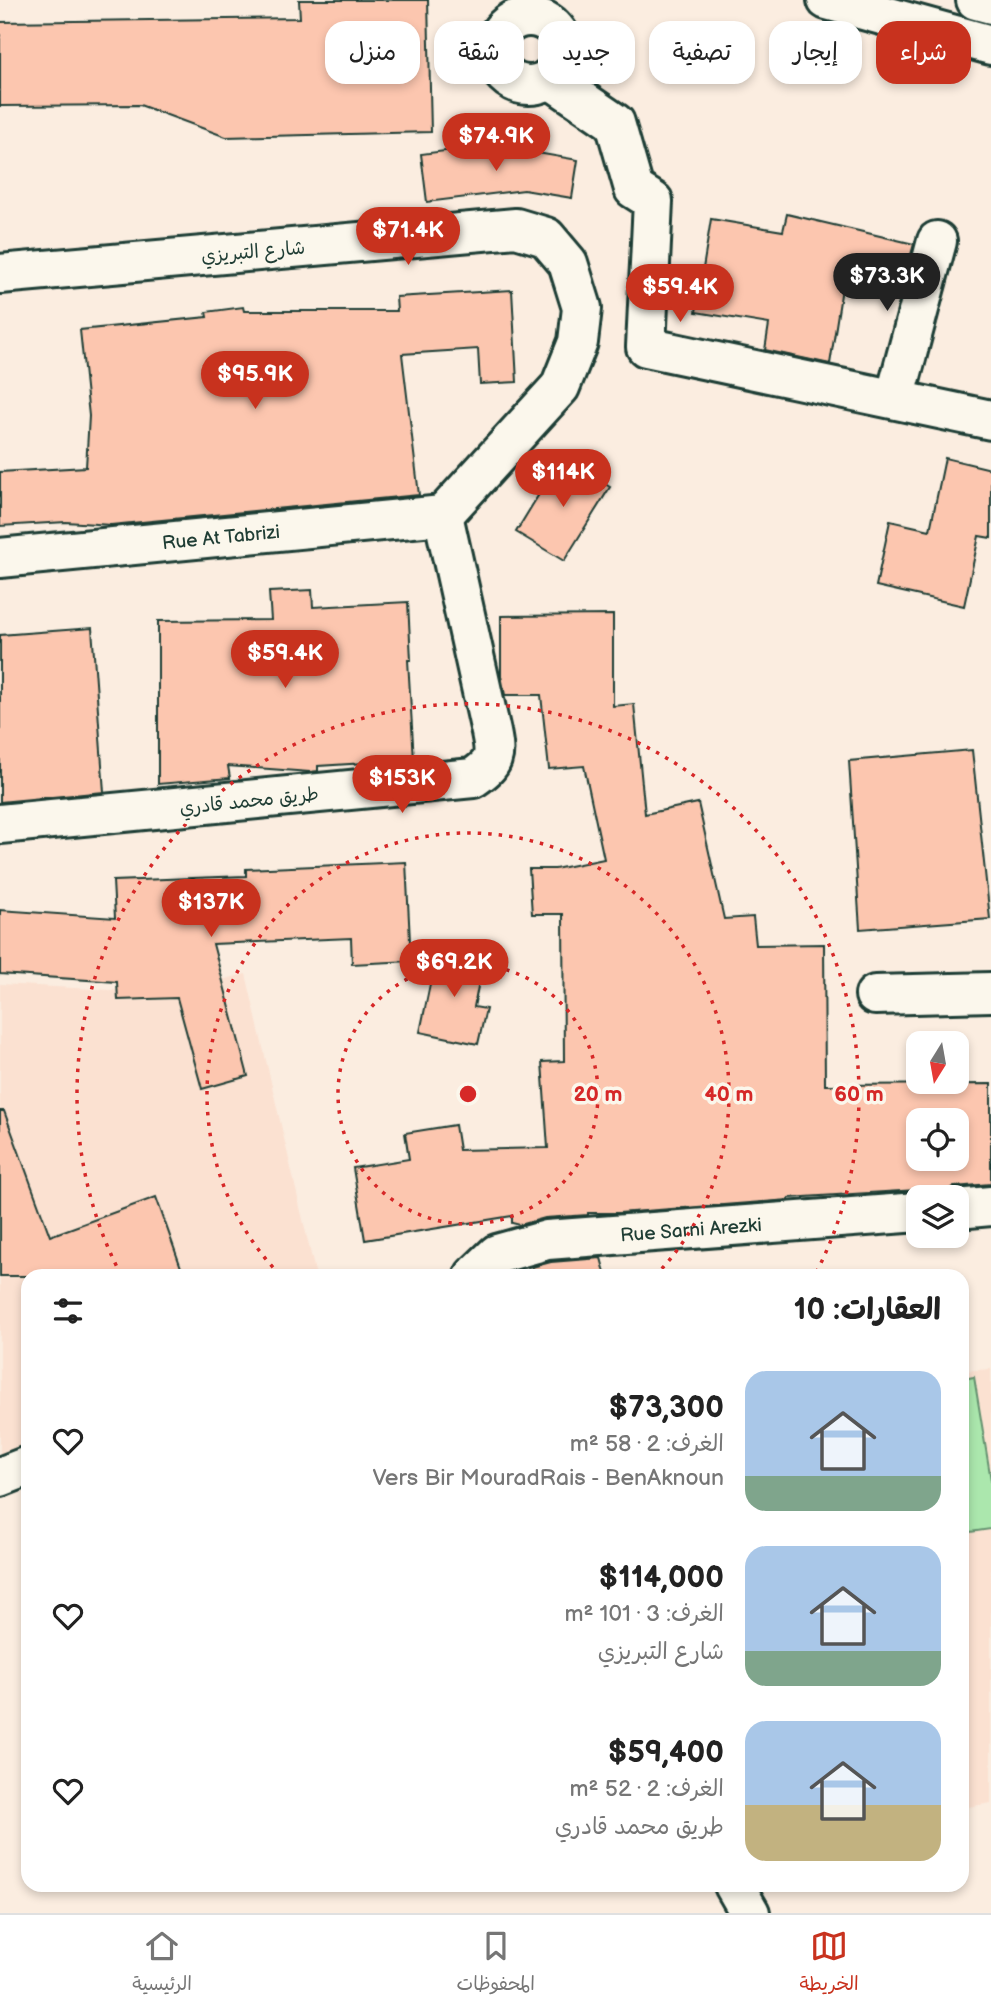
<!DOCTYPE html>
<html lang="ar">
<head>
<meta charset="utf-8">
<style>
  :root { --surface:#fff; --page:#f2f2f2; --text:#222; --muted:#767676; --line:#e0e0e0; --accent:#c8321e }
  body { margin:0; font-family:"Balsamiq Sans","Playpen Sans Arabic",sans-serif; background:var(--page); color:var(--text); direction:rtl; height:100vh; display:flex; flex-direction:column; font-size:26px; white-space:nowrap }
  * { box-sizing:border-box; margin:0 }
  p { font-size:23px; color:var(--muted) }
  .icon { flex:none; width:38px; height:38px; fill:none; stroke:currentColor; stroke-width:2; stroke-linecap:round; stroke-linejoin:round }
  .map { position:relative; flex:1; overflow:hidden; direction:ltr }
  .panel { position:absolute; left:21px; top:1269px; width:948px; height:623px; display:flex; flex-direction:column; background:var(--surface); border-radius:21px; box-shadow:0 4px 10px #0003; direction:rtl }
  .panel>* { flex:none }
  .hud { position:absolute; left:21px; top:21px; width:950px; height:63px; direction:rtl; display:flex; gap:14px }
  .needle { width:46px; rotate:191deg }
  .controls { position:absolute; left:906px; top:1031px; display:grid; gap:14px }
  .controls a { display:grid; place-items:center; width:63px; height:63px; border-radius:14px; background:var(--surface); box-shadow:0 4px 10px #0003; font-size:35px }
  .price { position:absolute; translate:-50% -60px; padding:0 16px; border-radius:24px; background:var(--accent); color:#fff; font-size:23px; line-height:46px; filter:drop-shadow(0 2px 4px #0008) }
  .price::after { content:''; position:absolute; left:50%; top:42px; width:21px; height:16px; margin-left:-10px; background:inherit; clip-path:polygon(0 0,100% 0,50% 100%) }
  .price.active { background:#222; color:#fff }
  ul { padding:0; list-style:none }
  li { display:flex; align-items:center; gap:21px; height:175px; padding:0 28px }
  li span { display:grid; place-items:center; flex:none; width:196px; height:140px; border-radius:21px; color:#555 }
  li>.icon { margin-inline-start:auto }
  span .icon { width:84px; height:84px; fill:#fffc; stroke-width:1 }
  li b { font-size:30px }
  h2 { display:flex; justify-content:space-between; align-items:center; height:84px; padding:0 28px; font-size:30px }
  .pill { padding:0 24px; border-radius:21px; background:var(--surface); box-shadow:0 4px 10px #0003; font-size:24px; line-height:63px }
  .pill.active { background:var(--accent); color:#fff }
  .tabs { display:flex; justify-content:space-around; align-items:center; height:98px; border-top:2px solid var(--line); background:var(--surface); font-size:19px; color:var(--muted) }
  .tabs a { display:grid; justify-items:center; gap:4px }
  .tabs .active { color:var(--accent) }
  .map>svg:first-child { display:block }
  .built { fill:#fbe1d1 }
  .green { fill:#abe7ad; stroke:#659270; stroke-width:2 }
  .building { fill:#fcc6af; stroke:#1f3d34; stroke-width:2; fill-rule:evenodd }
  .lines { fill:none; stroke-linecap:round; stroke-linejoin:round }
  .minor-casing { stroke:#1f3d34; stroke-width:44 }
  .major-casing { stroke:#1f3d34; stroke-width:44 }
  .highway-casing { stroke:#1f3d34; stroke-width:44 }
  .minor { stroke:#fbf7ec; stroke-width:38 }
  .major { stroke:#fbf7ec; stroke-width:38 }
  .highway { stroke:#fbf7ec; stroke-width:38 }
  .ring { fill:none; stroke:#d62828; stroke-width:3.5; stroke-dasharray:3.5 7 }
  .labels { text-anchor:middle; stroke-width:7; stroke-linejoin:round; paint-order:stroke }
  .street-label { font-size:19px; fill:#1f3d34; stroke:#fbf7ec }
  .centre { fill:#d62828; stroke:#fbf7ec; stroke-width:3.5 }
  .ring-label { font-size:21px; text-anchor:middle; font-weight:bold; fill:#d62828; stroke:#fbf7ec; stroke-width:7; stroke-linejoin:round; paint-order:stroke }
</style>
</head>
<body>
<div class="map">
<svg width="991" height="1913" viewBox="0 0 991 1913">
  <rect width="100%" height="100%" fill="#fbede0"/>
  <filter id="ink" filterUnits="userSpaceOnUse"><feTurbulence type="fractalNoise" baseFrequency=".0143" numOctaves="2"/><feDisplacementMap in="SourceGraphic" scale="14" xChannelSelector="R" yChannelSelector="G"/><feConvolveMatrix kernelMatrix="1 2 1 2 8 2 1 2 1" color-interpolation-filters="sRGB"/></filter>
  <g filter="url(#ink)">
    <g class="built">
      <path d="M246 974 316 1276H28V1445L0 1456V984L166 993Z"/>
      <path d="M991 1369V1803L963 1808V1371Z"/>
    </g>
    <path class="green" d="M974 1377 991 1480V1529L963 1533V1379Z"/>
    <g class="building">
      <path d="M299 0H428L431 132 226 137 140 105 0 106V22L300 18Z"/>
      <path d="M492 145 578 160 572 198 524 190 427 202 421 154Z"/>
      <path d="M787 214 914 244 903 283 845 269 830 364 765 350 769 324 696 312 711 219 783 231Z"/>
      <path d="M512 290 517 382 480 384 478 349 402 354 419 495 111 525 66 522 0 526V472L86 467 89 416 80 330 207 317 206 312 243 307 244 311H397L396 297Z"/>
      <path d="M561 458 610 487 564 561 516 532Z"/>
      <path d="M945 458 991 469V538L979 536 964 606 876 586 890 521 930 530Z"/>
      <path d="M312 590 313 607 408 602 411 660H408L414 760 318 766V771L310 772 228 766 230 778 158 784V621L271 620 269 592Z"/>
      <path d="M613 615V706L634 704 645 814 698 803 724 919 753 917 756 945 824 944 825 1085 991 1084V1184L954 1187 945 1191 939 1197 917 1190 789 1198V1200L619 1213H588V1215L545 1218 520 1225 512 1223V1216L365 1240 353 1168 409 1159 405 1133 455 1125 459 1150 548 1148 542 1062 564 1061 563 914H532L529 869H555L604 859 584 766 549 769 541 695H505L501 676V616ZM919 1120H957V1158H919Z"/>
      <path d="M92 628 104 792 0 802V635Z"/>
      <path d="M972 750 990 919 860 929 849 761Z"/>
      <path d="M406 862 411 961 352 964 351 938 213 944 248 1076 202 1089 177 998 118 1000 117 982 0 974V910L115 918 113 881 246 876V869Z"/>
      <path d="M437 951 483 961 474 1007 486 1009 478 1044 420 1032Z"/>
      <path d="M0 1111H4L50 1236 156 1197 184 1276H0Z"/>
      <path d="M601 1258 606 1276H535L532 1267 551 1262Z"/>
    </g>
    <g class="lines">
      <g class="minor-casing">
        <g id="minor">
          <circle cx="529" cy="51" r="34"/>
          <path d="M549 78 615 123 634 189 653 201 646 347 991 420"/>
          <path d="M0 274 516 228 546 237 568 263 582 308 578 342 560 387 443 515"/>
          <path d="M895 399 937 241"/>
          <path id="s1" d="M0 558 443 515"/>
          <path d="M0 824 473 778C495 763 496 757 491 732L443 515"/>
          <path d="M875 995 991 992"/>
          <path d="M957 1209 991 1206"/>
          <path id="s2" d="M474 1276 497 1254 547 1240 919 1212"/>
          <path d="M0 1477 28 1466"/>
          <path d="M734 1885 750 1913"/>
        </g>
      </g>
      <g class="major-casing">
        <path id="major" d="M827 0 991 45"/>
      </g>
      <g class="highway-casing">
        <path id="highway" d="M976 0 991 4"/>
      </g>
      <use href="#minor" class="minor"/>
      <use href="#major" class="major"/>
      <use href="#highway" class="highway"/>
    </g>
  </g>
  <g class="ring">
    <circle cx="468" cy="1094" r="130"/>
    <path d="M280 1275A261 261 0 1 1 656 1275"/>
    <path d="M121 1275A391 391 0 1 1 815 1275"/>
  </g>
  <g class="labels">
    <g class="street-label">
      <text transform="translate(253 251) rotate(-5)" y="7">شارع التبريزي</text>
      <text dy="7" stroke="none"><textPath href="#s1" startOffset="222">Rue At Tabrizi</textPath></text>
      <text transform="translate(249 800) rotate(-6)" y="7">طريق محمد قادري</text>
      <text dy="7" stroke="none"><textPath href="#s2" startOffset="228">Rue Sarni Arezki</textPath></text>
    </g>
  </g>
  <circle cx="468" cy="1094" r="10" class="centre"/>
  <g class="ring-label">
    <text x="598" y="1101">20 m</text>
    <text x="729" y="1101">40 m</text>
    <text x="859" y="1101">60 m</text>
  </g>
</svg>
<div class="controls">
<a><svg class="needle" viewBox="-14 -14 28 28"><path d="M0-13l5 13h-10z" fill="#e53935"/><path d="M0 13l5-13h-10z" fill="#767676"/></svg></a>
<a><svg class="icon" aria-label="locate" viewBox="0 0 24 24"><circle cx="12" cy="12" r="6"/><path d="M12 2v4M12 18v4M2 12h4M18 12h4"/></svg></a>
<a><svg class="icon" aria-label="layers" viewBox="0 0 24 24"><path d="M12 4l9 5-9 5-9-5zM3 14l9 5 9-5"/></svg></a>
</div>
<b class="price" style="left:496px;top:173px">$74.9K</b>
<b class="price" style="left:408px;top:267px">$71.4K</b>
<b class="price active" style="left:887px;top:313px">$73.3K</b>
<b class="price" style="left:680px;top:324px">$59.4K</b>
<b class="price" style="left:255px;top:411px">$95.9K</b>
<b class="price" style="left:563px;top:509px">$114K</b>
<b class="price" style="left:285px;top:690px">$59.4K</b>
<b class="price" style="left:402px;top:815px">$153K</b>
<b class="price" style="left:211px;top:939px">$137K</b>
<b class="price" style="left:454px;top:999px">$69.2K</b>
<div class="hud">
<a class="pill active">شراء</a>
<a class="pill">إيجار</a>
<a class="pill">تصفية</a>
<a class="pill">جديد</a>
<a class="pill">شقة</a>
<a class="pill">منزل</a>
</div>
<section class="panel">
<h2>العقارات: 10<svg class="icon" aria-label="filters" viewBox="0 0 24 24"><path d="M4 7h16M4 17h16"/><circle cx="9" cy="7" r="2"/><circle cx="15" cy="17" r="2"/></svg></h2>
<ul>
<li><span style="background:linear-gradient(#a9c7e8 75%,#7fa58c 0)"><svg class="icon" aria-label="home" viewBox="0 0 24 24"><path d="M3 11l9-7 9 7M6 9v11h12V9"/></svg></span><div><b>$73,300</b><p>الغرف: 2 · 58 m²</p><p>Vers Bir MouradRais - BenAknoun</p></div><svg class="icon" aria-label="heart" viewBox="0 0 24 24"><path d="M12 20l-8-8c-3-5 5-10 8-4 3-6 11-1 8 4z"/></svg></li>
<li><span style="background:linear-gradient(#a9c7e8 75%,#7fa58c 0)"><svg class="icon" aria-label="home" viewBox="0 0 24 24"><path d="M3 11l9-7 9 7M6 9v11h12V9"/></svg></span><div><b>$114,000</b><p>الغرف: 3 · 101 m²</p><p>شارع التبريزي</p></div><svg class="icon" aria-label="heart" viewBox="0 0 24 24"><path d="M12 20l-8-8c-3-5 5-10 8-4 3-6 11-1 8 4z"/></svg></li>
<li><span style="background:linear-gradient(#a9c7e8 60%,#c2b280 0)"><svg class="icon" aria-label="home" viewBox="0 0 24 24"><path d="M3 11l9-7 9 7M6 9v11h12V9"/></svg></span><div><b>$59,400</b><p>الغرف: 2 · 52 m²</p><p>طريق محمد قادري</p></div><svg class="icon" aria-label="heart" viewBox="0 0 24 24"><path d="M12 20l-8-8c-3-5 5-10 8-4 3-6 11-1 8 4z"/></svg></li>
</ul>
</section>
</div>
<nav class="tabs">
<a class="active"><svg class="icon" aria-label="map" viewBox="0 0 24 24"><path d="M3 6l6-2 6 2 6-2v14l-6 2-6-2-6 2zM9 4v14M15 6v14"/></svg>الخريطة</a>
<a><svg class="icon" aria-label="saved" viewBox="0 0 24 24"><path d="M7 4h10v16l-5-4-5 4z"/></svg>المحفوظات</a>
<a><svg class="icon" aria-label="home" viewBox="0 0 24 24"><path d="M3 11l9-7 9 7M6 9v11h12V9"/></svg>الرئيسية</a>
</nav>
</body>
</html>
